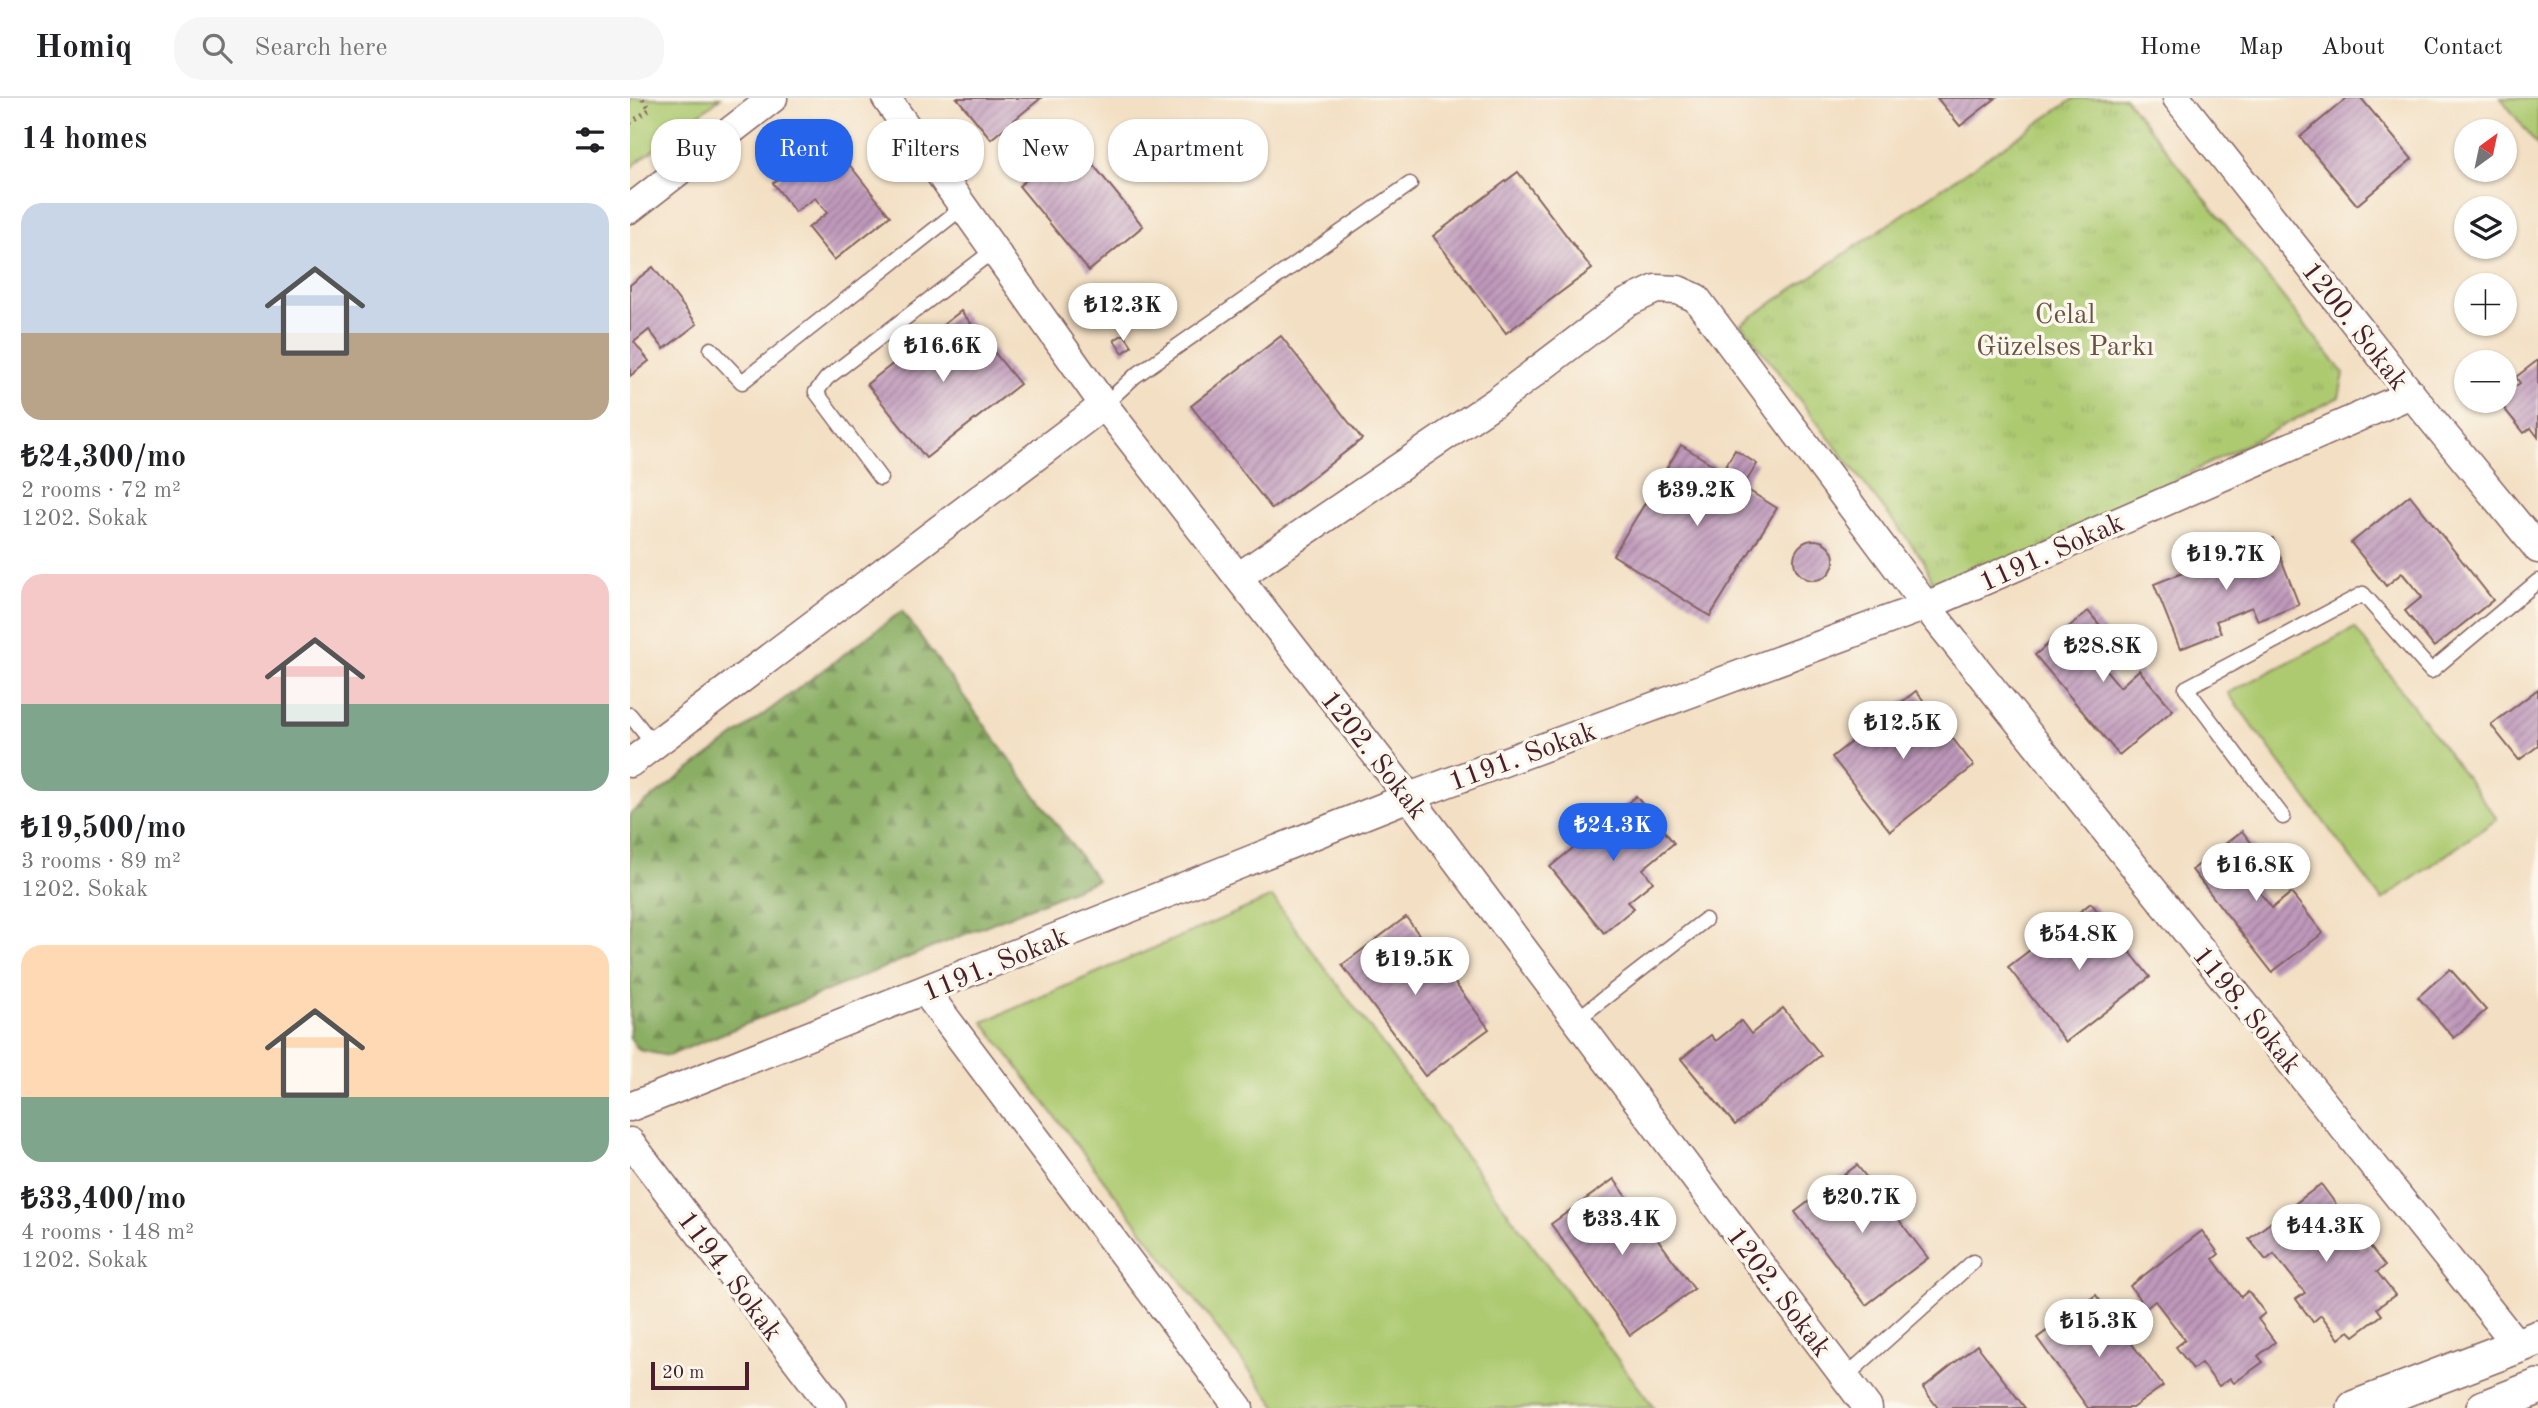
<!DOCTYPE html>
<html lang="en">
<head>
<meta charset="utf-8">
<style>
  :root { --surface:#fff; --page:#f6f6f6; --text:#202124; --muted:#757577; --line:#e0e0e0; --accent:#2563eb }
  body { margin:0; font-family:"Old Standard TT",serif; background:var(--page); color:var(--text); height:100vh; display:flex; flex-direction:column; font-size:26px; white-space:nowrap }
  * { box-sizing:border-box; margin:0 }
  p { font-size:23px; color:var(--muted) }
  .icon { flex:none; width:38px; height:38px; fill:none; stroke:currentColor; stroke-width:2; stroke-linecap:round; stroke-linejoin:round }
  .map { position:relative; flex:1; overflow:hidden }
  .panel { display:flex; flex-direction:column; background:var(--surface); width:630px }
  .panel>* { flex:none }
  .banner { position:absolute; left:21px; top:21px; width:665px; height:63px; display:flex; gap:14px }
  .needle { width:46px; rotate:33deg }
  .buttons { position:absolute; left:1824px; top:21px; display:grid; gap:14px }
  .buttons a { display:grid; place-items:center; width:63px; height:63px; border-radius:50%; background:var(--surface); box-shadow:0 2px 5px #0004; font-size:35px }
  .scale { position:absolute; left:21px; bottom:18px; width:98px; box-sizing:border-box; padding-left:7px; border:4px solid #4a1f2b; border-top:0; font-size:19px; line-height:24px; white-space:nowrap; color:#4a1f2b; -webkit-text-stroke:5px #fbf7ec; paint-order:stroke }
  .price { position:absolute; translate:-50% -60px; padding:0 16px; border-radius:24px; background:#fff; color:#222; font-size:23px; line-height:46px; filter:drop-shadow(0 2px 4px #0008) }
  .price::after { content:''; position:absolute; left:50%; top:42px; width:21px; height:16px; margin-left:-10px; background:inherit; clip-path:polygon(0 0,100% 0,50% 100%) }
  .price.selected { background:var(--accent); color:#fff }
  ul { padding:0; list-style:none }
  li { display:grid; align-content:center; gap:14px; height:371px; padding:0 21px }
  li span { display:grid; place-items:center; height:217px; border-radius:21px; color:#555 }
  li>.icon { margin-inline-start:auto }
  span .icon { width:126px; height:126px; fill:#fffc; stroke-width:1 }
  li b { font-size:30px }
  h2 { display:flex; justify-content:space-between; align-items:center; height:84px; padding:0 21px; font-size:30px }
  .chip { padding:0 24px; border-radius:28px; background:var(--surface); box-shadow:0 2px 5px #0004; font-size:24px; line-height:63px }
  .chip.selected { background:var(--accent); color:#fff }
  header { display:flex; align-items:center; gap:42px; box-sizing:border-box; height:98px; padding:0 35px; background:var(--surface); border-bottom:2px solid var(--line) }
  header strong { font-size:33px }
  nav { display:flex; gap:38px; margin-inline-start:auto; font-size:24px }
  .search { width:490px; height:63px; background:var(--page); display:flex; align-items:center; gap:18px; box-sizing:border-box; padding:0 24px; border-radius:28px; color:var(--muted); font-size:26px }
  main { display:flex; flex:1; min-height:0 }
  .map>svg:first-child { display:block }
  .green { fill:#adca71; stroke:#7c744e; stroke-width:2 }
  .forest { fill:url(#forest-firs); stroke:#6a6647; stroke-width:2 }
  .park { fill:url(#park-tufts); stroke:#7c744e; stroke-width:2 }
  .building { fill:url(#building-hatch) }
  .lines { fill:none; stroke-linecap:round; stroke-linejoin:round }
  .service-casing { stroke:#856260; stroke-width:17 }
  .minor-casing { stroke:#856260; stroke-width:31 }
  .tertiary-casing { stroke:#856260; stroke-width:38 }
  .path { stroke:#856260; stroke-width:4.5; stroke-dasharray:2 5; stroke-linecap:butt }
  .service { stroke:#fff; stroke-width:14 }
  .minor { stroke:#fff; stroke-width:28 }
  .tertiary { stroke:#fff; stroke-width:35 }
  .labels { text-anchor:middle; stroke-width:7; stroke-linejoin:round; paint-order:stroke }
  .park-label { font-size:28px; fill:#685240; stroke:#fbf7ec }
  .street-label { font-size:28px; fill:#4a1f2b; stroke:#fbf7ec }
</style>
</head>
<body>
<header>
<strong>Homiq</strong>
<div class="search"><svg class="icon" aria-label="search" viewBox="0 0 24 24"><circle cx="10" cy="10" r="6"/><path d="M15 15l6 6"/></svg>Search here</div>
<nav><a>Home</a><a>Map</a><a>About</a><a>Contact</a></nav>
</header>
<main>
<section class="panel">
<h2>14 homes<svg class="icon" aria-label="filters" viewBox="0 0 24 24"><path d="M4 7h16M4 17h16"/><circle cx="9" cy="7" r="2"/><circle cx="15" cy="17" r="2"/></svg></h2>
<ul>
<li><span style="background:linear-gradient(#c9d6e8 60%,#b9a48a 0)"><svg class="icon" aria-label="home" viewBox="0 0 24 24"><path d="M3 11l9-7 9 7M6 9v11h12V9"/></svg></span><div><b>₺24,300/mo</b><p>2 rooms · 72 m²</p><p>1202. Sokak</p></div></li>
<li><span style="background:linear-gradient(#f6c9c9 60%,#7fa58c 0)"><svg class="icon" aria-label="home" viewBox="0 0 24 24"><path d="M3 11l9-7 9 7M6 9v11h12V9"/></svg></span><div><b>₺19,500/mo</b><p>3 rooms · 89 m²</p><p>1202. Sokak</p></div></li>
<li><span style="background:linear-gradient(#ffd9b3 70%,#7fa58c 0)"><svg class="icon" aria-label="home" viewBox="0 0 24 24"><path d="M3 11l9-7 9 7M6 9v11h12V9"/></svg></span><div><b>₺33,400/mo</b><p>4 rooms · 148 m²</p><p>1202. Sokak</p></div></li>
</ul>
</section>
<div class="map">
<svg width="1908" height="1310" viewBox="0 0 1908 1310">
  <defs>
    <pattern id="forest-firs" width="22" height="20" patternUnits="userSpaceOnUse" patternTransform="scale(1.75)"><rect width="22" height="20" fill="#8aae63"/><path d="M5 1l3.5 6h-7zM16 11l3.5 6h-7z" fill="#738d52"/></pattern>
    <pattern id="park-tufts" width="24" height="20" patternUnits="userSpaceOnUse" patternTransform="scale(1.75)"><rect width="24" height="20" fill="#adca71"/><path d="M3 7l-1-3M5 7V3M7 7l1-3M15 17l-1-3M17 17v-4M19 17l1-3" fill="none" stroke="#96ad62"/></pattern>
    <pattern id="building-hatch" width="6" height="6" patternUnits="userSpaceOnUse" patternTransform="scale(1.75)"><rect width="6" height="6" fill="#bf99bb"/><path d="M-1 1l2-2M0 6l6-6M5 7l2-2" fill="none" stroke="#9d7c98"/></pattern>
  </defs>
  <rect width="100%" height="100%" fill="#fbf7ec"/>
  <filter id="ink" filterUnits="userSpaceOnUse"><feTurbulence type="fractalNoise" baseFrequency=".0143" numOctaves="2"/><feDisplacementMap in="SourceGraphic" scale="14" xChannelSelector="R" yChannelSelector="G"/><feConvolveMatrix kernelMatrix="1 2 1 2 8 2 1 2 1" color-interpolation-filters="sRGB"/></filter>
  <filter id="wash" filterUnits="userSpaceOnUse"><feTurbulence type="fractalNoise" baseFrequency=".00686" numOctaves="4" result="noise"/><feDisplacementMap in="SourceGraphic" scale="28" xChannelSelector="R" yChannelSelector="G"/><feGaussianBlur stdDeviation="1.57" result="paint"/><feColorMatrix in="noise" values="0 0 0 0 0 0 0 0 0 0 0 0 0 0 0 0 0 1.4 0 .05"/><feComposite in="paint" operator="in"/></filter>
  <g filter="url(#wash)">
    <rect width="100%" height="100%" fill="#f3dfc3"/>
    <g class="green">
      <path d="M0 0H90L0 70Z"/>
      <path d="M1871 0H1908V48Z"/>
      <path d="M1725 530 1867 721 1752 802 1598 595Z"/>
      <path d="M642 799 1024 1310H648L353 924Z"/>
    </g>
    <path class="forest" d="M272 513 467 782 38 958 9 952 0 940V716Z"/>
    <path class="park" d="M1445 0H1495L1714 276 1709 299 1310 502 1294 463 1111 226Z"/>
    <g id="blocks">
      <g class="building">
        <path d="M327 0H411L361 41Z"/>
        <path d="M1307 0H1366L1330 28Z"/>
        <path d="M1717 0H1731L1782 61 1727 107 1670 39Z"/>
        <path d="M199 41 260 118 204 162 178 130 197 115 185 100 165 114 143 85Z"/>
        <path d="M444 43 513 128 459 173 389 88Z"/>
        <path d="M888 74 962 171 876 235 803 138Z"/>
        <path d="M23 169 67 226 34 251 19 232 4 244 19 263 0 278V187Z"/>
        <path d="M331 213 390 286 296 360 237 286Z"/>
        <path d="M494 236 502 248 493 255 484 242Z"/>
        <path d="M651 238 732 341 642 411 561 308Z"/>
        <path d="M1908 262V339L1901 330 1894 335 1868 303H1874V287L1879 293 1890 285 1886 279Z"/>
        <path d="M1051 347 1093 373 1105 352 1127 366 1113 389 1147 410 1080 518 983 457Z"/>
        <path d="M1780 397 1863 502 1804 549 1775 513 1792 499 1772 475 1756 488 1721 445Z"/>
        <path d="M1643 440 1669 507 1628 523 1622 509 1586 523 1591 535 1550 551 1524 486Z"/>
        <circle cx="1184" cy="462" r="20"/>
        <path d="M1458 513 1490 551 1471 566 1490 589 1509 572 1543 612 1489 657 1405 557Z"/>
        <path d="M1908 591V648L1889 662 1861 627Z"/>
        <path d="M1286 593 1344 668 1260 733 1202 659Z"/>
        <path d="M1006 698 1044 745 1013 771 1023 784 998 804 1004 810 974 835 920 769Z"/>
        <path d="M1612 733 1643 772 1624 787 1642 810 1661 795 1693 835 1642 874 1562 772Z"/>
        <path d="M1461 805 1520 879 1436 944 1378 869Z"/>
        <path d="M776 819 859 931 795 978 712 867Z"/>
        <path d="M1820 871 1856 912 1824 940 1788 899Z"/>
        <path d="M1153 910 1191 957 1105 1027 1051 961 1081 937 1086 943 1111 923 1121 936Z"/>
        <path d="M1227 1067 1298 1160 1236 1207 1165 1114Z"/>
        <path d="M984 1081 1064 1191 1000 1237 921 1126Z"/>
        <path d="M1691 1086 1708 1109 1702 1114 1731 1151 1738 1146 1755 1168 1747 1174 1765 1197 1747 1210 1752 1217 1724 1238 1719 1233 1709 1241 1691 1217 1683 1224 1666 1201 1675 1195 1644 1156 1636 1162 1619 1141Z"/>
        <path d="M1572 1133 1589 1156 1583 1161 1611 1199 1618 1193 1635 1215 1628 1221 1645 1244 1628 1258 1633 1264 1604 1285 1600 1280 1589 1288 1571 1265 1563 1271 1546 1249 1555 1242 1525 1203 1516 1210 1500 1188Z"/>
        <path d="M1466 1197 1533 1288 1502 1310H1458L1407 1240Z"/>
        <path d="M1347 1247 1395 1310H1308L1293 1290Z"/>
      </g>
    </g>
  </g>
  <g filter="url(#ink)">
    <use href="#blocks" fill-opacity="0" stroke="#856260" stroke-width="2"/>
    <g class="lines">
      <g class="service-casing">
        <g id="service">
          <path d="M81 251 112 284 333 109"/>
          <path d="M474 307 505 278 780 86"/>
          <path d="M250 380 186 294 197 280 364 152"/>
          <path d="M0 617 24 647"/>
          <path d="M1653 719 1556 590 1733 496 1801 573 1908 483"/>
          <path d="M946 922 1075 822"/>
          <path d="M1215 1279 1343 1164"/>
        </g>
      </g>
      <g class="minor-casing">
        <g id="minor">
          <path d="M256 0 474 307 779 699 1238 1310"/>
          <path d="M1547 0 1781 296 1908 451"/>
          <path d="M0 111 143 0"/>
          <path d="M608 479 867 303 996 205 1026 191 1048 192 1066 200 1296 508 1888 1248"/>
          <path d="M0 665 474 307"/>
          <path d="M295 893 609 1310"/>
          <path d="M0 1009 779 699 1296 508 1781 296"/>
          <path d="M0 1044 203 1310"/>
        </g>
      </g>
      <g class="tertiary-casing">
        <g id="tertiary">
          <path d="M1725 1310 1908 1240"/>
          <path d="M1854 1310 1908 1289"/>
        </g>
      </g>
      <path class="path" d="M0 25 20 11 12 0"/>
      <use href="#service" class="service"/>
      <use href="#minor" class="minor"/>
      <use href="#tertiary" class="tertiary"/>
    </g>
  </g>
  <g class="labels">
    <g class="park-label">
      <text x="1435" y="225">Celal<tspan x="1435" dy="32">Güzelses Parkı</tspan></text>
    </g>
    <g class="street-label">
      <text transform="translate(1726 227) rotate(52)" y="10">1200. Sokak</text>
      <text transform="translate(1421 453) rotate(-24)" y="10">1191. Sokak</text>
      <text transform="translate(745 656) rotate(52)" y="10">1202. Sokak</text>
      <text transform="translate(892 657) rotate(-20)" y="10">1191. Sokak</text>
      <text transform="translate(365 865) rotate(-22)" y="10">1191. Sokak</text>
      <text transform="translate(1618 911) rotate(51)" y="10">1198. Sokak</text>
      <text transform="translate(101 1177) rotate(53)" y="10">1194. Sokak</text>
      <text transform="translate(1150 1193) rotate(53)" y="10">1202. Sokak</text>
    </g>
  </g>
</svg>
<div class="buttons">
<a><svg class="needle" viewBox="-14 -14 28 28"><path d="M0-13l5 13h-10z" fill="#e53935"/><path d="M0 13l5-13h-10z" fill="#757577"/></svg></a>
<a><svg class="icon" aria-label="layers" viewBox="0 0 24 24"><path d="M12 4l9 5-9 5-9-5zM3 14l9 5 9-5"/></svg></a>
<a>+</a>
<a>−</a>
</div>
<div class="scale">20 m</div>
<b class="price" style="left:493px;top:245px">₺12.3K</b>
<b class="price" style="left:313px;top:286px">₺16.6K</b>
<b class="price" style="left:1067px;top:430px">₺39.2K</b>
<b class="price" style="left:1596px;top:494px">₺19.7K</b>
<b class="price" style="left:1473px;top:586px">₺28.8K</b>
<b class="price" style="left:1273px;top:663px">₺12.5K</b>
<b class="price selected" style="left:983px;top:765px">₺24.3K</b>
<b class="price" style="left:1626px;top:805px">₺16.8K</b>
<b class="price" style="left:1449px;top:874px">₺54.8K</b>
<b class="price" style="left:785px;top:899px">₺19.5K</b>
<b class="price" style="left:1232px;top:1137px">₺20.7K</b>
<b class="price" style="left:992px;top:1159px">₺33.4K</b>
<b class="price" style="left:1696px;top:1166px">₺44.3K</b>
<b class="price" style="left:1469px;top:1261px">₺15.3K</b>
<div class="banner">
<a class="chip">Buy</a>
<a class="chip selected">Rent</a>
<a class="chip">Filters</a>
<a class="chip">New</a>
<a class="chip">Apartment</a>
</div>
</div>
</main>
</body>
</html>
